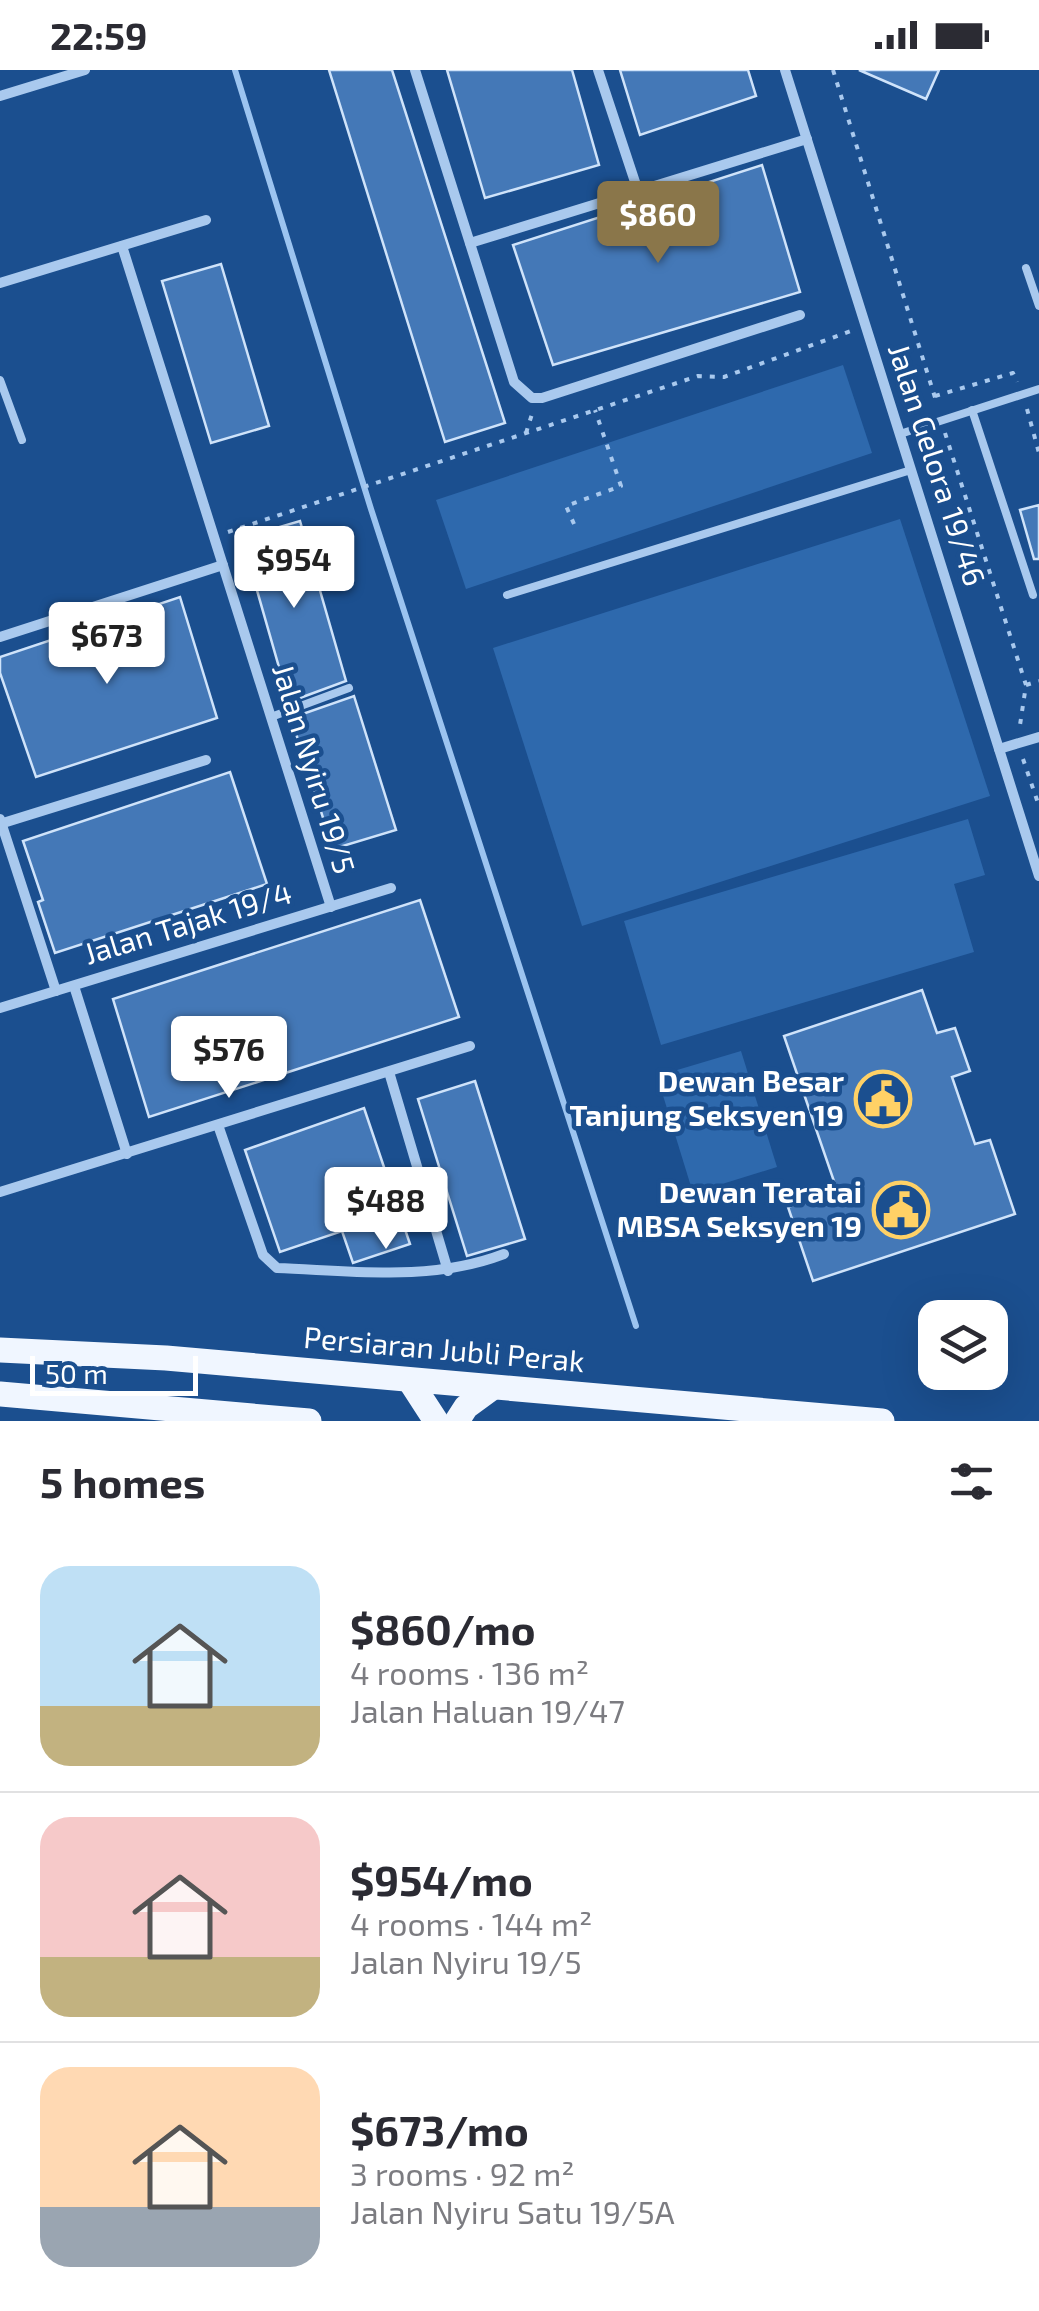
<!DOCTYPE html>
<html lang="en">
<head>
<meta charset="utf-8">
<style>
  :root { --surface:#fff; --page:#f7f7f7; --text:#2b2b33; --muted:#7c7c81; --line:#e1e1e2; --accent:#8a764a }
  body { margin:0; font-family:"Exo 2",sans-serif; background:var(--page); color:var(--text); height:100vh; display:flex; flex-direction:column; font-size:38px; white-space:nowrap }
  * { box-sizing:border-box; margin:0 }
  p { font-size:32px; color:var(--muted) }
  .icon { flex:none; width:55px; height:55px; fill:none; stroke:currentColor; stroke-width:2; stroke-linecap:round; stroke-linejoin:round }
  .map { position:relative; height:1351px; overflow:hidden }
  .side { display:flex; flex-direction:column; background:var(--surface); flex:1 }
  .side>* { flex:none }
  .controls { position:absolute; left:918px; top:1230px; display:grid; gap:20px }
  .controls a { display:grid; place-items:center; width:90px; height:90px; border-radius:20px; background:var(--surface); box-shadow:0 10px 40px #0002; font-size:50px }
  .scale { position:absolute; left:30px; bottom:25px; width:168px; box-sizing:border-box; padding-left:10px; border:5px solid #fff; border-top:0; font-size:28px; line-height:35px; white-space:nowrap; color:#fff; -webkit-text-stroke:8px #1b4f8f; paint-order:stroke }
  .price { position:absolute; translate:-50% -85px; padding:0 22px; border-radius:10px; background:#fff; color:#222; font-size:32px; line-height:65px; filter:drop-shadow(0 2px 5px #0008) }
  .price::after { content:''; position:absolute; left:50%; top:60px; width:30px; height:22px; margin-left:-15px; background:inherit; clip-path:polygon(0 0,100% 0,50% 100%) }
  .price.on { background:var(--accent); color:#fff }
  ul { padding:0; list-style:none }
  li { display:flex; align-items:center; gap:30px; height:250px; padding:0 40px }
  li+li { border-top:2px solid var(--line) }
  li span { display:grid; place-items:center; flex:none; width:280px; height:200px; border-radius:30px; color:#555 }
  li>.icon { margin-inline-start:auto }
  span .icon { width:120px; height:120px; fill:#fffc; stroke-width:1 }
  li b { font-size:42px }
  h2 { display:flex; justify-content:space-between; align-items:center; height:120px; padding:0 40px; font-size:42px }
  .status { display:flex; justify-content:space-between; align-items:center; height:70px; padding:0 50px; background:var(--surface); direction:ltr }
  .status svg { height:28px; fill:currentColor }
  .map>svg:first-child { display:block }
  .green { fill:#2e69ad }
  .lines { fill:none; stroke-linecap:round; stroke-linejoin:round }
  .stream { stroke:#9cc4f0; stroke-width:6 }
  .building { fill:#4478b7; stroke:#cfe3fa; stroke-width:2.5 }
  .path { stroke:#a9c9ee; stroke-width:4; stroke-dasharray:5 8; stroke-linecap:butt }
  .service { stroke:#a9c9ee; stroke-width:8 }
  .minor { stroke:#a9c9ee; stroke-width:10 }
  .primary { stroke:#f0f6ff; stroke-width:25 }
  .labels { text-anchor:middle; stroke-width:9; stroke-linejoin:round; paint-order:stroke }
  .street-label { font-size:30px; fill:#fff; stroke:#1b4f8f }
  .poi-label { font-size:30px; font-weight:bold; fill:#fff; stroke:#1b4f8f; text-anchor:end }
</style>
</head>
<body>
<div class="status"><b>22:59</b><svg viewBox="0 0 49 12"><path d="M0 12V9h3v3zM5 12V6h3v6zM10 12V3h3v9zM15 12V0h3v12zM26 1h20v11H26zM47 4h2v5h-2z"/></svg></div>
<div class="map">
<svg width="1039" height="1351" viewBox="0 0 1039 1351">
  <rect width="100%" height="100%" fill="#1b4f8f"/>
  <g class="green">
    <path d="M843 295 872 383 466 519 436 430Z"/>
    <path d="M900 449 990 726 582 856 493 578Z"/>
    <path d="M968 749 985 805 954 814 974 882 661 975 624 851Z"/>
    <path d="M741 981 777 1097 693 1123 657 1006Z"/>
  </g>
  <g class="lines">
    <path class="stream" d="M235 0 371 439 636 1256"/>
  </g>
  <g class="building">
    <path d="M329 0H392L505 353 445 372Z"/>
    <path d="M447 0H572L599 95 485 128Z"/>
    <path d="M620 0H748L756 26 640 65Z"/>
    <path d="M859 0H939L926 29Z"/>
    <path d="M762 95 800 222 553 295 513 175Z"/>
    <path d="M221 194 269 356 211 373 162 211Z"/>
    <path d="M1039 435V489H1034L1020 440Z"/>
    <path d="M300 451 346 611 289 632 242 468Z"/>
    <path d="M180 527 217 648 36 707 0 603V587Z"/>
    <path d="M354 626 396 760 333 779 291 648Z"/>
    <path d="M230 702 267 814 55 883 38 832 43 830 23 771Z"/>
    <path d="M420 830 459 947 149 1047 113 929Z"/>
    <path d="M922 920 937 963 955 958 970 1001 952 1007 975 1074 990 1070 1015 1144 813 1211 788 1137 837 1120 784 966Z"/>
    <path d="M475 1011 525 1169 467 1186 418 1029Z"/>
    <path d="M364 1038 410 1174 353 1193 342 1161 280 1182 245 1080Z"/>
  </g>
  <g class="lines">
    <g class="path">
      <path d="M833 0 937 334"/>
      <path d="M935 326 1013 303 1017 312"/>
      <path d="M1027 339 1039 383"/>
      <path d="M526 363 532 344"/>
      <path d="M945 363 1026 615 1020 655"/>
      <path d="M574 454 566 436 621 416 595 340"/>
      <path d="M228 462 698 306 724 307 851 261"/>
      <path d="M1026 615 1039 611"/>
      <path d="M1023 689 1039 736"/>
    </g>
    <g class="service">
      <path d="M1026 198 1039 236"/>
      <path d="M0 310 22 370"/>
      <path d="M972 340 1033 525"/>
      <path d="M900 364 1039 319"/>
      <path d="M507 525 911 400"/>
      <path d="M271 647 349 618"/>
    </g>
    <g class="minor">
      <path d="M415 0 514 312 532 328H542L800 245"/>
      <path d="M598 0 638 121"/>
      <path d="M785 0 1039 806"/>
      <path d="M0 26 85 0"/>
      <path d="M470 173 807 69"/>
      <path d="M122 176 331 837"/>
      <path d="M0 213 206 150"/>
      <path d="M0 567 223 495"/>
      <path d="M999 679 1039 667"/>
      <path d="M0 749 56 921"/>
      <path d="M0 754 206 690"/>
      <path d="M74 916 127 1084"/>
      <path d="M0 938 391 818"/>
      <path d="M389 1002 448 1201"/>
      <path d="M218 1055 263 1185 277 1198C354 1201 431 1212 504 1184"/>
      <path d="M0 1122 470 976"/>
    </g>
    <g class="primary">
      <path d="M0 1280 166 1288 882 1351"/>
      <path d="M410 1311 436 1351"/>
      <path d="M0 1324 309 1351"/>
      <path d="M457 1351 466 1337 492 1318"/>
    </g>
  </g>
  <defs>
    <g id="civic-ring" transform="scale(2.875)"><circle r="9.5" fill="#1b4f8f" stroke="#ffd166" stroke-width="1.5"/><path d="M-.6-6.5H3V-4.5H.6V-3L4-1V1h2V6H-6V1h2V-1L-.6-3ZM-1.2 2.5V6h2.4V2.5Z" fill="#ffd166"/></g>
  </defs>
  <g fill-rule="evenodd">
    <use href="#civic-ring" x="883" y="1029"/>
    <use href="#civic-ring" x="901" y="1140"/>
  </g>
  <g class="labels">
    <g class="street-label">
      <text transform="translate(936 395) rotate(72)" y="10">Jalan Gelora 19/46</text>
      <text transform="translate(313 699) rotate(73)" y="10">Jalan Nyiru 19/5</text>
      <text transform="translate(188 854) rotate(-17)" y="10">Jalan Tajak 19/4</text>
      <text transform="translate(444 1280) rotate(5)" y="10">Persiaran Jubli Perak</text>
    </g>
    <g class="poi-label">
      <text x="844" y="1022">Dewan Besar<tspan x="844" dy="34">Tanjung Seksyen 19</tspan></text>
      <text x="862" y="1133">Dewan Teratai<tspan x="862" dy="34">MBSA Seksyen 19</tspan></text>
    </g>
  </g>
</svg>
<div class="controls">
<a><svg class="icon" aria-label="layers" viewBox="0 0 24 24"><path d="M12 4l9 5-9 5-9-5zM3 14l9 5 9-5"/></svg></a>
</div>
<div class="scale">50 m</div>
<b class="price on" style="left:658px;top:196px">$860</b>
<b class="price" style="left:294px;top:541px">$954</b>
<b class="price" style="left:107px;top:617px">$673</b>
<b class="price" style="left:229px;top:1031px">$576</b>
<b class="price" style="left:386px;top:1182px">$488</b>
</div>
<section class="side">
<h2>5 homes<svg class="icon" aria-label="filters" viewBox="0 0 24 24"><path d="M4 7h16M4 17h16"/><circle cx="9" cy="7" r="2"/><circle cx="15" cy="17" r="2"/></svg></h2>
<ul>
<li><span style="background:linear-gradient(#bfe0f5 70%,#c2b280 0)"><svg class="icon" aria-label="home" viewBox="0 0 24 24"><path d="M3 11l9-7 9 7M6 9v11h12V9"/></svg></span><div><b>$860/mo</b><p>4 rooms · 136 m²</p><p>Jalan Haluan 19/47</p></div></li>
<li><span style="background:linear-gradient(#f6c9c9 70%,#c2b280 0)"><svg class="icon" aria-label="home" viewBox="0 0 24 24"><path d="M3 11l9-7 9 7M6 9v11h12V9"/></svg></span><div><b>$954/mo</b><p>4 rooms · 144 m²</p><p>Jalan Nyiru 19/5</p></div></li>
<li><span style="background:linear-gradient(#ffd9b3 70%,#9aa5b1 0)"><svg class="icon" aria-label="home" viewBox="0 0 24 24"><path d="M3 11l9-7 9 7M6 9v11h12V9"/></svg></span><div><b>$673/mo</b><p>3 rooms · 92 m²</p><p>Jalan Nyiru Satu 19/5A</p></div></li>
</ul>
</section>
</body>
</html>
